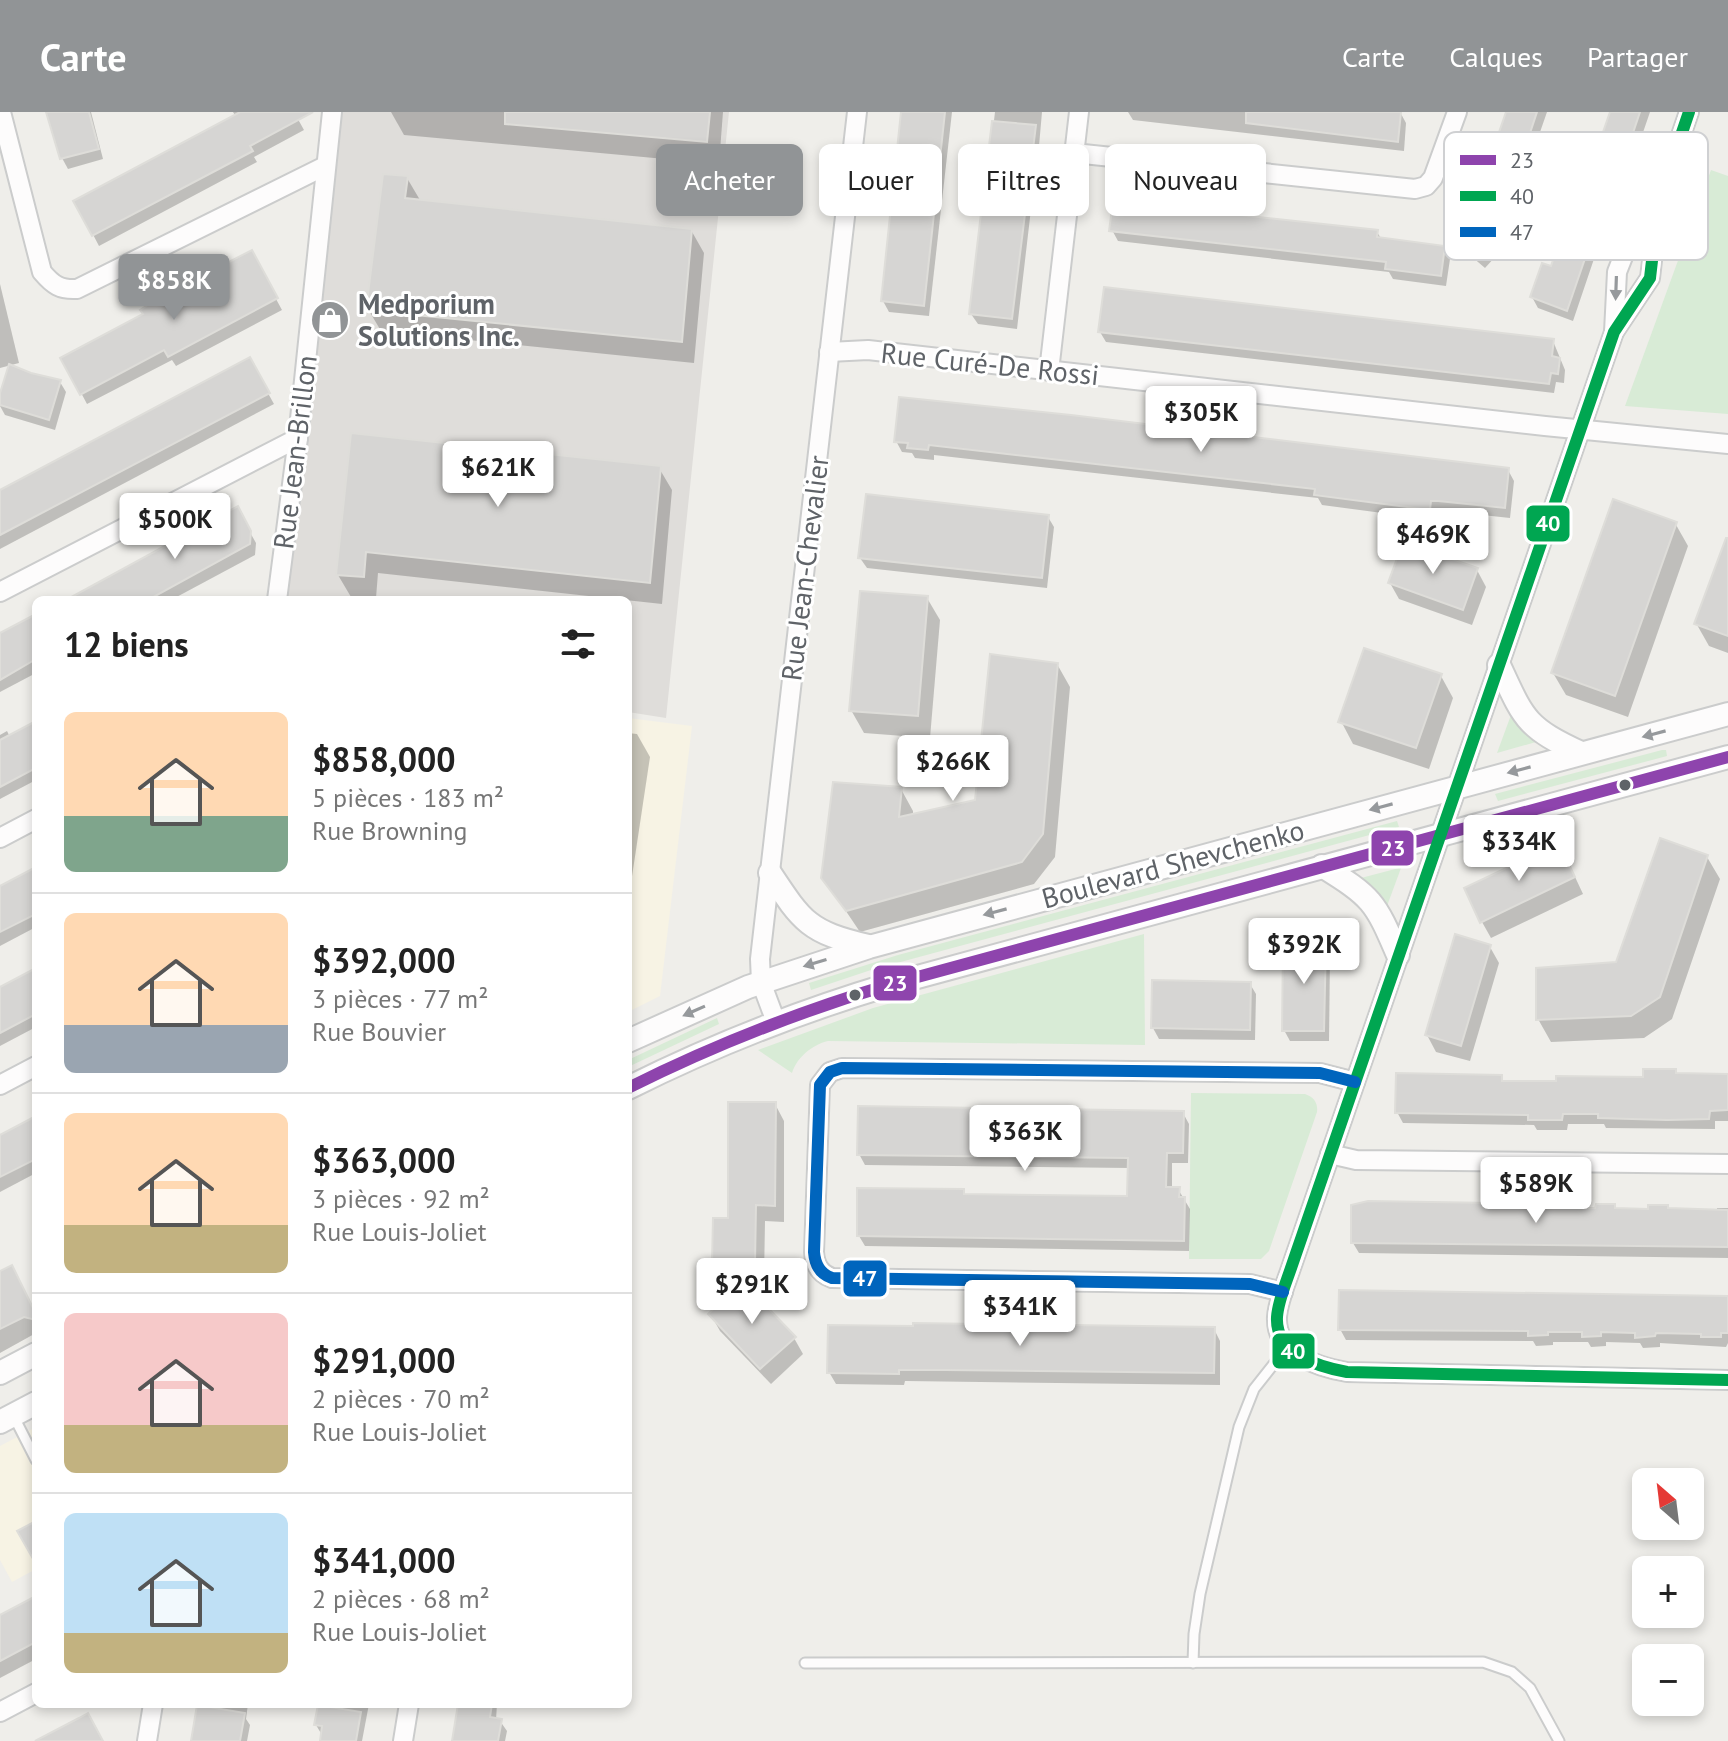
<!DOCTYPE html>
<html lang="fr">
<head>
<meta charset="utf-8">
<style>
  :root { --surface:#fff; --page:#f6f6f6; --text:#222; --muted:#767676; --line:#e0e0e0; --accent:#919496 }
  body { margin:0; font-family:"PT Sans",sans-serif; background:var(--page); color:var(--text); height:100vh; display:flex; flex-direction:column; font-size:30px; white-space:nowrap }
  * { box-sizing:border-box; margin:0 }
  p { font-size:26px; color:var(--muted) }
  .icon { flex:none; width:44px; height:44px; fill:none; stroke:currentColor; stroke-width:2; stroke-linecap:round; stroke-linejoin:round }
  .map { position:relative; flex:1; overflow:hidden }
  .sheet { position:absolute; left:32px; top:484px; width:600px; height:1112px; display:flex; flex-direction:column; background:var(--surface); border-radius:12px; box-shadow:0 4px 12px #0003 }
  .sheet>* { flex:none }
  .hud { position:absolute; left:656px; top:32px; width:760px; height:72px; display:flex; gap:16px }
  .needle { width:52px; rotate:332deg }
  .fabs { position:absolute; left:1632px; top:1356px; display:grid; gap:16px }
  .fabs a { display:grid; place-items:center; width:72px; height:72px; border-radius:12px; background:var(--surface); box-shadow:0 4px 12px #0003; font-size:40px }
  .price { position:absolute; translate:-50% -68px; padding:0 18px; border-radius:8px; background:#fff; color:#222; font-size:26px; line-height:52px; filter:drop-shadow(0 2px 4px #0008) }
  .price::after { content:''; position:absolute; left:50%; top:48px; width:24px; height:18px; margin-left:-12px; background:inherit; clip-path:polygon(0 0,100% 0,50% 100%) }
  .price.active { background:var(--accent); color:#fff }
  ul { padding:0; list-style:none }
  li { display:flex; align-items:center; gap:24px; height:200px; padding:0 32px }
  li+li { border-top:2px solid var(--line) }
  li span { display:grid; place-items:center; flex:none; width:224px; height:160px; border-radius:12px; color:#555 }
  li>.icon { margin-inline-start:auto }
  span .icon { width:96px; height:96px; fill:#fffc; stroke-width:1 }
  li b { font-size:34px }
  h2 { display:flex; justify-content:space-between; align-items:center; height:96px; padding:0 32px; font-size:34px }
  .chip { padding:0 28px; border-radius:12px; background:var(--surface); box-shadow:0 4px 12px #0003; font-size:28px; line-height:72px }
  .chip.active { background:var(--accent); color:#fff }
  header { display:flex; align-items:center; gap:48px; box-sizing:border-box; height:112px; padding:0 40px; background:var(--accent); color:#fff }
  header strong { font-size:38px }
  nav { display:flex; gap:44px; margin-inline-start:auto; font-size:28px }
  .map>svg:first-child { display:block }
  .commercial { fill:#f7f3e4 }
  .industrial { fill:#dfddda }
  .green { fill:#d8ebd6 }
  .shadow { fill:#0003 }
  .building { fill:#d6d5d3; stroke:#deddd9; stroke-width:2 }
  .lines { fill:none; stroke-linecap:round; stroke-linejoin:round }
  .service-casing { stroke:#cbcccc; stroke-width:13 }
  .minor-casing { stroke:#cbcccc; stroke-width:22 }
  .tertiary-casing { stroke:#cbcccc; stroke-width:26 }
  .service { stroke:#fdfcfc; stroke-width:9 }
  .minor { stroke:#fdfcfc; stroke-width:18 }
  .tertiary { stroke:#fdfcfc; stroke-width:22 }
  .bus-1-casing { stroke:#fff; stroke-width:18 }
  .bus-2-casing { stroke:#fff; stroke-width:18 }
  .bus-3-casing { stroke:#fff; stroke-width:18 }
  .bus-1 { stroke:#8e44ad; stroke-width:12 }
  .bus-2 { stroke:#00a651; stroke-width:12 }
  .bus-3 { stroke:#0065bd; stroke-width:12 }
  .oneway { fill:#96999c }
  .bus-dot { fill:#5f6368; stroke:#fff; stroke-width:3 }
  .labels { text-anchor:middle; stroke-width:6; stroke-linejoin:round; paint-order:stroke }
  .poi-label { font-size:28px; font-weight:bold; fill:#5f6368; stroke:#fff; text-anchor:start }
  .street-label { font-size:28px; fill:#5f6368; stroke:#fff }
  .key { fill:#fff; stroke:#cfd0d2; stroke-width:2 }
  .key-label { font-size:22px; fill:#5f6368 }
  .line-badge { stroke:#fff; stroke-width:3 }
  .badge-label { font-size:22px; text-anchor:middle; font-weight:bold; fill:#fff }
</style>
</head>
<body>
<header>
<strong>Carte</strong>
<nav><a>Carte</a><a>Calques</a><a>Partager</a></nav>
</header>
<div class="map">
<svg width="1728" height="1629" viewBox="0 0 1728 1629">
  <rect width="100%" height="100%" fill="#efeeea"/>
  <g class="commercial">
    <path d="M628 606 692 614 660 884 628 900Z"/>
    <path d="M36 1315V1457L12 1470 0 1448V1334Z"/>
  </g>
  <path class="industrial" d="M332 0H729L666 606 628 600V488H277Z"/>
  <g class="green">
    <path d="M1711 58 1728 64V302L1625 294Z"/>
    <path d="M1511 603 1536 630 1497 641Z"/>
    <path d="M1662 638H1666L1667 644 1498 689 1495 682Z"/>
    <path d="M1397 709 1399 715 871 858 811 878 809 871 898 843Z"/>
    <path d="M1401 756 1387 794 1361 766 1399 756Z"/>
    <path d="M1144 822 1145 933 828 929C812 933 797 945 792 961L758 938 873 896Z"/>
    <path d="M717 906 719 912 628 955V948Z"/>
    <path d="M1191 981 1305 982C1314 985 1318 991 1317 1000L1269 1139 1261 1147H1189Z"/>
  </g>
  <g class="shadow">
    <path d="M50 0H91L103 47 68 57 62 46Z"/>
    <path d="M233 0H294L304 18 254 45 257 50 99 134 76 90 236 5Z"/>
    <path d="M391 0H723L719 52 404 23Z"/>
    <path d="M904 0H952L929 204 889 200 883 189Z"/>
    <path d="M995 0H1042L1035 80H1033L1017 217 978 212 971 202Z"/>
    <path d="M1128 0H1400L1406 11 1404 39 1133 8Z"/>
    <path d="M1508 0H1547L1504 124 1508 131 1485 156 1464 138 1458 127 1488 95 1479 84Z"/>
    <path d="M1612 0H1650L1601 143 1596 141 1573 209 1538 196 1532 185 1564 140Z"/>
    <path d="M407 66 420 88 691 118 704 141 694 251 381 219 368 197Z"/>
    <path d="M1112 118 1377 120 1382 128 1444 136 1450 147 1446 174 1393 167 1389 160 1118 129Z"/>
    <path d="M251 141 282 198 176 254 172 248 87 292 63 247 145 203Z"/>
    <path d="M0 172 19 251 0 256Z"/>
    <path d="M1100 220 1553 229 1565 258 1564 271 1556 270 1554 281 1106 230Z"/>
    <path d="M249 247 274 292 0 437V380Z"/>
    <path d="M60 270 66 280 55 318 5 303 0 294V288Z"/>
    <path d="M353 323 659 356 672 378 662 492 378 461 376 486 351 485 338 463Z"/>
    <path d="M896 329 1508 358 1514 369 1510 406 1445 399 1436 400 1435 408 1322 393 1318 386 934 343V348L915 346 912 341 902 340Z"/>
    <path d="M237 397 256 431 255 443 171 488H68Z"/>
    <path d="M1048 405 1054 415 1047 476 867 456 860 446Z"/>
    <path d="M1675 411 1688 434 1628 605 1566 583 1553 561Z"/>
    <path d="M1728 427V541L1709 534 1696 511Z"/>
    <path d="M1477 458 1486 475 1472 513 1399 487 1390 471Z"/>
    <path d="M927 486 940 508 930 626 864 621 851 598Z"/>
    <path d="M36 505V561L0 580V524Z"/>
    <path d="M1057 552 1070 575 1055 745 1034 772 860 820 823 765 901 677 913 699V704L977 690Z"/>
    <path d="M1441 564 1453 586 1429 657 1353 632 1341 609Z"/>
    <path d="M36 611V668L0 687V623L7 619 10 625Z"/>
    <path d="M628 621 637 622 650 645 628 791Z"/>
    <path d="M1707 745 1720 767 1672 907 1644 926 1551 930 1538 907 1617 852Z"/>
    <path d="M1568 750 1583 782 1491 826 1482 810Z"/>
    <path d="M36 757V815L0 834V776Z"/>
    <path d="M1324 832 1330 843 1329 929H1290L1284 918Z"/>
    <path d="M1490 835 1499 851 1470 949 1436 940 1427 923Z"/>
    <path d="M36 858V915L0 934V877Z"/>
    <path d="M1250 872 1256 882 1255 928 1159 927 1153 916Z"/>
    <path d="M1675 959 1678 963 1728 964V1009H1715V1017L1606 1016 1604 1012H1568L1567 1018H1537L1534 1013 1403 1011 1397 1000 1501 965 1504 971 1645 967Z"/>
    <path d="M775 992 784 1009V1110L765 1109 764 1167 723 1166 714 1150Z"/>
    <path d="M1183 1001 1189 1012 1188 1051H1172V1077H1178L1190 1097 1189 1139 865 1134 859 1124 963 1079 966 1084 1129 1086 1130 1056 865 1053 859 1042Z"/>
    <path d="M36 1007V1061L0 1080V1026Z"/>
    <path d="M1561 1093 1563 1098H1597L1614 1094 1616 1098 1717 1100V1096H1728V1146L1359 1141 1353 1131 1510 1097 1544 1098Z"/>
    <path d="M11 1155 30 1189 27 1190 36 1205V1221L0 1241V1161Z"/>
    <path d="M1728 1186V1231L1726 1235 1660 1231V1235L1643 1236 1640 1231 1606 1230V1234L1591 1235 1588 1230H1553V1233L1536 1234 1533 1229 1346 1228 1340 1217Z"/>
    <path d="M711 1203 794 1226 803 1242 771 1272 720 1219Z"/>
    <path d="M1214 1217 1220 1229V1273L905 1269 904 1273 836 1272 829 1260Z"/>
    <path d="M36 1486V1547L0 1566V1505Z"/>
    <path d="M209 1592H248L246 1607 250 1613 247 1629H192Z"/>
    <path d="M320 1592H369L362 1629H321L322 1623 316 1613Z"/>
    <path d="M460 1592H497L496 1608 500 1609 507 1619 505 1629H454Z"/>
  </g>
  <g class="building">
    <path d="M46 0H89L99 37 60 47Z"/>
    <path d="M240 0H313L250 34 253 39 92 124 73 89Z"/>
    <path d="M505 0H710L707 30 505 12Z"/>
    <path d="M901 0H945L924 194 881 189Z"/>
    <path d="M1246 0H1401L1398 30 1246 11Z"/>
    <path d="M1506 0H1537L1499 114 1504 119 1478 147 1456 127 1491 89 1477 84Z"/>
    <path d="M1610 0H1640L1595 134 1590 132 1567 199 1530 185 1542 151 1551 154 1557 136 1562 138Z"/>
    <path d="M992 9 1036 13 1012 207 969 202Z"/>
    <path d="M383 62 408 64 405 86 692 117 682 230 366 198Z"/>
    <path d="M1113 89 1378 118 1377 125 1445 134 1441 164 1385 157 1386 150 1109 119Z"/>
    <path d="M252 138 278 186 168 245 164 238 80 283 60 246 143 202 140 198 157 187Z"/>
    <path d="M1104 175 1554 227 1552 244 1560 246 1558 262 1551 261 1549 272 1098 220Z"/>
    <path d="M250 245 270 281 0 423V378Z"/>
    <path d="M9 252 31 261 61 268 49 308 0 293V281Z"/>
    <path d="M899 285 1071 303 1509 356 1505 396 1438 389H1431L1430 398 1314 383 1315 377 929 333 928 338 907 336 908 331 894 330Z"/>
    <path d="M351 321 661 354 650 471 366 440 364 465 336 463Z"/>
    <path d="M866 382 1049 403 1042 466 858 446Z"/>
    <path d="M1613 387 1677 410 1615 584 1551 561Z"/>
    <path d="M238 394 251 419 250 432 148 488H66Z"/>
    <path d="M1726 426H1728V524L1694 512Z"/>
    <path d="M1403 430 1478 456 1463 498 1388 471Z"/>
    <path d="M860 479 928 484 918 604 849 599Z"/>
    <path d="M36 502V547L0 568V521Z"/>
    <path d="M1364 536 1442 562 1416 636 1338 610Z"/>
    <path d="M990 542 1058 551 1043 722 1022 750 846 799 821 766 833 670 902 675 899 705 975 688Z"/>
    <path d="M36 609V656L0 675V628Z"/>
    <path d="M1660 726 1708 743 1660 885 1631 904 1536 908V856L1616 850Z"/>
    <path d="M1559 731 1575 765 1480 811 1464 776Z"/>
    <path d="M36 755V802L0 820V774Z"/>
    <path d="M1455 822 1491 833 1461 934 1425 923Z"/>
    <path d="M1283 830H1326L1324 919H1282Z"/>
    <path d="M36 856V902L0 921V875Z"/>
    <path d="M1152 868 1251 870 1250 918 1151 916Z"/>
    <path d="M1643 957H1676V961L1728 962V998L1710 999 1709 1007 1667 1008 1598 1006V1002H1563L1562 1008H1528V1003L1395 1001 1396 961 1502 963V969H1556V964L1643 965Z"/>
    <path d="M728 990H776L775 1094 756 1093 755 1151 712 1150 713 1106H728Z"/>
    <path d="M858 994 1184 999 1183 1041H1167L1166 1075H1180L1179 1085H1185L1184 1129 857 1124V1076L964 1077V1082L1127 1084 1128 1046 857 1043Z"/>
    <path d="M36 1004V1047L0 1065V1023Z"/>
    <path d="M1368 1089 1495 1091 1510 1092V1095H1542V1092L1552 1091 1562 1092 1561 1096H1595L1596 1092H1615V1096L1648 1097V1093H1668V1096L1728 1098V1135L1351 1131V1093Z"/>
    <path d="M12 1153 36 1202V1208L24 1205 0 1217V1159Z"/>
    <path d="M743 1170 796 1225 760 1257 708 1202Z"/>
    <path d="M1339 1178 1728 1184V1221H1721V1225H1701V1222L1656 1221 1655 1224 1635 1226V1221L1601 1220V1224L1582 1225V1220H1548V1223L1528 1224V1219L1338 1218Z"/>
    <path d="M913 1211 1215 1215 1214 1261 945 1258H899V1262L827 1261 828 1213 913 1214Z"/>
    <path d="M36 1409V1452L17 1419Z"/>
    <path d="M36 1484V1530L0 1549V1503Z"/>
    <path d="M458 1592H492L490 1605 502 1607 498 1629H452Z"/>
    <path d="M197 1593 245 1601 240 1629H191Z"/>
    <path d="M318 1593 361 1600 356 1629H320L322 1614 314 1613Z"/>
    <path d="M88 1601 103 1629H35L79 1606Z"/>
  </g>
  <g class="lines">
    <g class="service-casing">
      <g id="service">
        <path d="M13 1303 36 1348"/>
        <path d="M805 1551 1483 1550 1512 1560 1530 1576 1559 1629"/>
        <path d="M1193 1551 1194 1522 1200 1482 1239 1315 1254 1277 1288 1234"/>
      </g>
    </g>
    <g class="minor-casing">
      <g id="minor">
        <path d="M1 0 42 160C53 173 60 178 77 177L325 54"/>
        <path d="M1689 0 1659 88 1650 166 1614 220 1291 1156C1286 1171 1278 1189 1277 1205 1275 1242 1319 1255 1347 1260L1728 1268"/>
        <path d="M1074 41 1415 77 1426 74 1433 66 1457 0"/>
        <path d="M1614 220 1617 160 1626 137 1658 90"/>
        <path d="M829 240 868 238 1545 314 1728 332"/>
        <path d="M1049 259 1079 0"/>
        <path d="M0 480 298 326"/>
        <path d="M277 488 298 326 332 0"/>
        <path d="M0 726 36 707"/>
        <path d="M776 910 761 870 760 847 857 0"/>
        <path d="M0 973 36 954"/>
        <path d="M1330 1042 1356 1048 1728 1052"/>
        <path d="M1283 1180 1250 1172 832 1166C820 1162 815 1153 814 1140L820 973 830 960 842 956 1320 961 1355 970"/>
        <path d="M0 1600 36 1581"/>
        <path d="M147 1629 153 1592"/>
        <path d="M403 1629 409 1592"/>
      </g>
    </g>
    <g class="tertiary-casing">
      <g id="tertiary">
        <path d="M1499 553C1524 607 1525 615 1581 641"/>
        <path d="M1322 754C1372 785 1375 789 1398 843"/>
        <path d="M770 761C803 811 809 820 868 834"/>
        <path d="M628 929 748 875 869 835 1728 602"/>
        <path d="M628 976C712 934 798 900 888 873L1728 645"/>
        <path d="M0 1261 36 1242"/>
        <path d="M0 1310 36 1291"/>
      </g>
    </g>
    <use href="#service" class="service"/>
    <use href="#minor" class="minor"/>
    <use href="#tertiary" class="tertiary"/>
    <g class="bus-1-casing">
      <path id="bus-1" d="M628 976C712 934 798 900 888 873L1728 645"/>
    </g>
    <g class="bus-2-casing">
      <path id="bus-2" d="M1689 0 1659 88 1650 166 1614 220 1291 1156C1286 1171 1278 1189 1277 1205 1275 1242 1319 1255 1347 1260L1728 1268"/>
    </g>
    <g class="bus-3-casing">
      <path id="bus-3" d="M1283 1180 1250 1172 832 1166C820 1162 815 1153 814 1140L820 973 830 960 842 956 1320 961 1355 970"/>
    </g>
    <use href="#bus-1" class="bus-1"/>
    <use href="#bus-2" class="bus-2"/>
    <use href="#bus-3" class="bus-3"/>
  </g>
  <defs><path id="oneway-solid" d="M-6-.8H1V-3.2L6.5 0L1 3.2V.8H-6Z" transform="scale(2)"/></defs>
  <g class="oneway">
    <use href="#oneway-solid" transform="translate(1616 176) rotate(92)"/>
    <use href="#oneway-solid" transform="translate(1654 622) rotate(165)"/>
    <use href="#oneway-solid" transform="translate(1519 658) rotate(165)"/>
    <use href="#oneway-solid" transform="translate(1381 695) rotate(165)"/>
    <use href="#oneway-solid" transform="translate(995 800) rotate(165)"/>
    <use href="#oneway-solid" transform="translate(815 851) rotate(163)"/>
    <use href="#oneway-solid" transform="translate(694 899) rotate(156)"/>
  </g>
  <defs>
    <g id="shop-disc" transform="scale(2)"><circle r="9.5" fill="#919496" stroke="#fff"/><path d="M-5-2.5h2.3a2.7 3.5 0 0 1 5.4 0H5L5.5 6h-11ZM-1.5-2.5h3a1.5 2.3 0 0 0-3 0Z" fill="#fff"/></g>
  </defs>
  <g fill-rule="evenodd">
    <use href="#shop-disc" x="330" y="208"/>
  </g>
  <g class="bus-dot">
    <circle cx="1625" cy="673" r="7"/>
    <circle cx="855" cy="883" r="7"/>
  </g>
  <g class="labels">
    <g class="poi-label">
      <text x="358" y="202">Medporium<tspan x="358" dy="32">Solutions Inc.</tspan></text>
    </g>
    <g class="street-label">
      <text transform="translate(990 252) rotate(6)" y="10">Rue Curé-De Rossi</text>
      <text transform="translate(295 340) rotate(-83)" y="10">Rue Jean-Brillon</text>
      <text transform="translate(805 456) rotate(-83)" y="10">Rue Jean-Chevalier</text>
      <text transform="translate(1173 752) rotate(-15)" y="10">Boulevard Shevchenko</text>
    </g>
  </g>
  <rect x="1444" y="20" width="264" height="128" rx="12" class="key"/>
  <rect x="1460" y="43" width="36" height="10" fill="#8e44ad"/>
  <rect x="1460" y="79" width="36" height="10" fill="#00a651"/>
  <rect x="1460" y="115" width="36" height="10" fill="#0065bd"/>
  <g class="key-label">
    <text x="1510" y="56">23</text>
    <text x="1510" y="92">40</text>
    <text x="1510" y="128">47</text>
  </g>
  <g class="line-badge">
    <rect x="1525" y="392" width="46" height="39" rx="8" fill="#00a651"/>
    <rect x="1370" y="717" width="45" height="38" rx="8" fill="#8e44ad"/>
    <rect x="872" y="852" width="46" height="38" rx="8" fill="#8e44ad"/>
    <rect x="842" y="1147" width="46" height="39" rx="8" fill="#0065bd"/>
    <rect x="1271" y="1220" width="45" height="38" rx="8" fill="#00a651"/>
  </g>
  <g class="badge-label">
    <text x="1548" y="419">40</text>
    <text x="1393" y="744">23</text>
    <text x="895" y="879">23</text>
    <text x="865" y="1174">47</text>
    <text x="1293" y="1247">40</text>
  </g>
</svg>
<div class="fabs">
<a><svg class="needle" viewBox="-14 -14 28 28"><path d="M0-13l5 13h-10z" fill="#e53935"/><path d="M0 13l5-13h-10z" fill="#767676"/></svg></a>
<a>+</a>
<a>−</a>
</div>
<b class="price active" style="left:174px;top:210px">$858K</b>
<b class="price" style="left:1201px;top:342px">$305K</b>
<b class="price" style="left:498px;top:397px">$621K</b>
<b class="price" style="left:175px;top:449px">$500K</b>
<b class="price" style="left:1433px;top:464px">$469K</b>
<b class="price" style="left:953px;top:691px">$266K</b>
<b class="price" style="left:1519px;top:771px">$334K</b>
<b class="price" style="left:1304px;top:874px">$392K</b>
<b class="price" style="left:1025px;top:1061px">$363K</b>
<b class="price" style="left:1536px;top:1113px">$589K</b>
<b class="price" style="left:752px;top:1214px">$291K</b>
<b class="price" style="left:1020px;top:1236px">$341K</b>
<div class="hud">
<a class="chip active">Acheter</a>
<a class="chip">Louer</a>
<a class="chip">Filtres</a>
<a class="chip">Nouveau</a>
</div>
<section class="sheet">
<h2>12 biens<svg class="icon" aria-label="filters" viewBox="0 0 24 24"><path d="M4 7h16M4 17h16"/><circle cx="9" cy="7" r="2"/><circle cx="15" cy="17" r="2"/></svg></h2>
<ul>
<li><span style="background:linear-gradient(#ffd9b3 65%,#7fa58c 0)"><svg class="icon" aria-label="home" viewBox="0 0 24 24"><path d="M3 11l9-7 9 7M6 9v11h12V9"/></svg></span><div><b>$858,000</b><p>5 pièces · 183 m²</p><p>Rue Browning</p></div></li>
<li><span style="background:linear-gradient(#ffd9b3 70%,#9aa5b1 0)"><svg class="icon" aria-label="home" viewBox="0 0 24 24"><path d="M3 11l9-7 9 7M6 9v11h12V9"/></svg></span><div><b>$392,000</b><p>3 pièces · 77 m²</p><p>Rue Bouvier</p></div></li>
<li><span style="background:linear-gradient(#ffd9b3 70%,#c2b280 0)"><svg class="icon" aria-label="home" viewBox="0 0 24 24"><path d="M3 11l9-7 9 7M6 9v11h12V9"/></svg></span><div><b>$363,000</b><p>3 pièces · 92 m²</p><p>Rue Louis-Joliet</p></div></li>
<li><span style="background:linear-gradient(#f6c9c9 70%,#c2b280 0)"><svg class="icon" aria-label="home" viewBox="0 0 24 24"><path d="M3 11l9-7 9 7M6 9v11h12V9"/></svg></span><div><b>$291,000</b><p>2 pièces · 70 m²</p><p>Rue Louis-Joliet</p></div></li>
<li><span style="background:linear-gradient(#bfe0f5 75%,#c2b280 0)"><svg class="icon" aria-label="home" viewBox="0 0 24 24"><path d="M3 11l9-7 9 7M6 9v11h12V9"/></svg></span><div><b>$341,000</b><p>2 pièces · 68 m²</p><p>Rue Louis-Joliet</p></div></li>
</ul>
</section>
</div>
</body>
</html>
